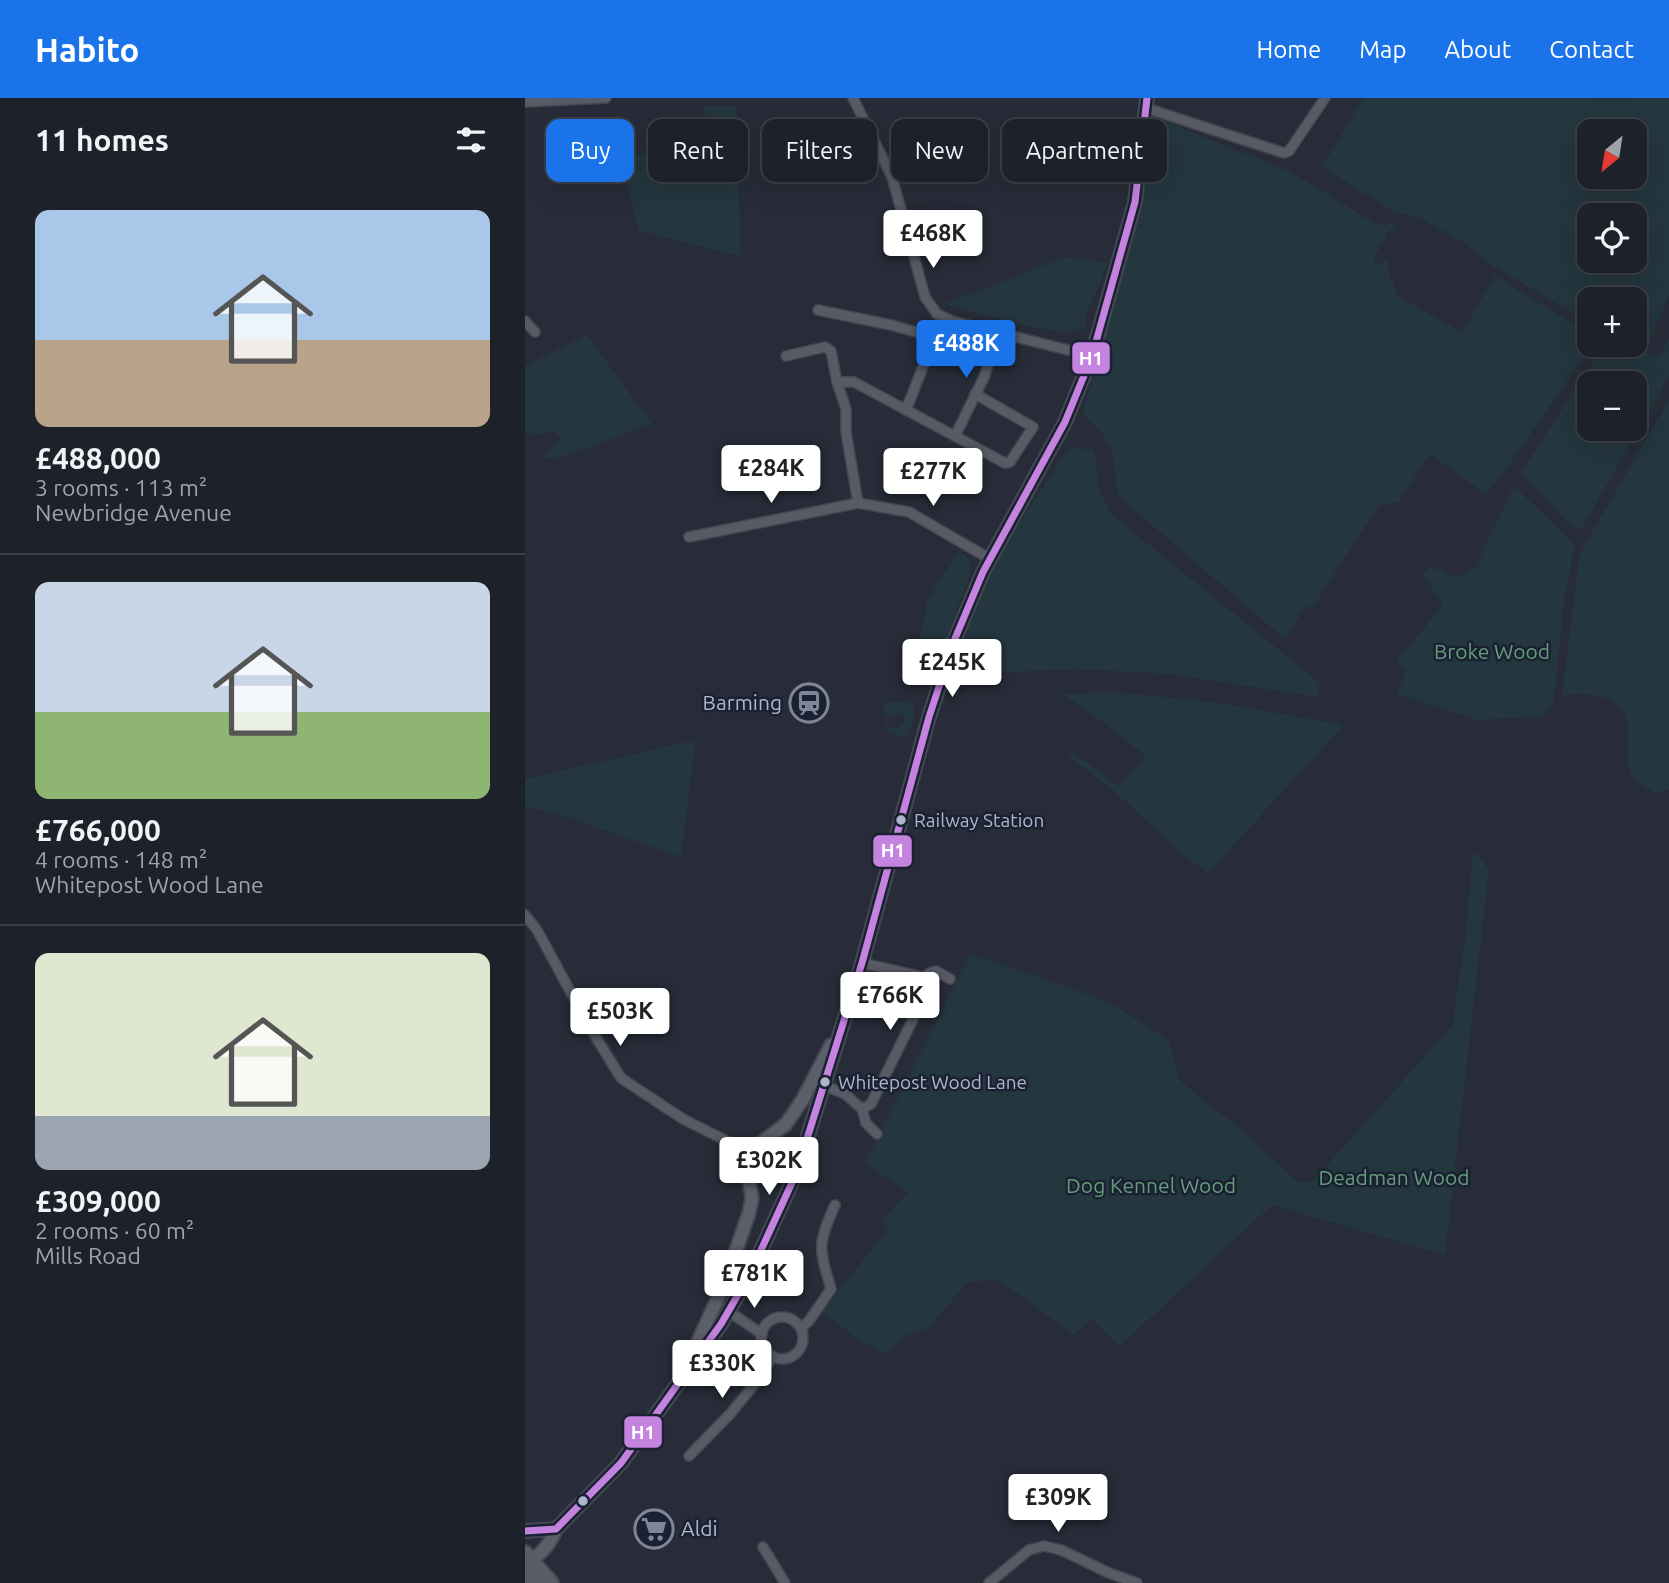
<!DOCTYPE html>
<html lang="en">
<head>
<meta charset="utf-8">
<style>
  :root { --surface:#1d212a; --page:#252932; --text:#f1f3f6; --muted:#a0a3a8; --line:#3b3e47; --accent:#1a73e8 }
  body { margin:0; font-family:Ubuntu,sans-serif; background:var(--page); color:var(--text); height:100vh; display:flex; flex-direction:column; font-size:26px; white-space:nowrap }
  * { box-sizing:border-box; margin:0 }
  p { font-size:23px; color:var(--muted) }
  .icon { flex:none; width:38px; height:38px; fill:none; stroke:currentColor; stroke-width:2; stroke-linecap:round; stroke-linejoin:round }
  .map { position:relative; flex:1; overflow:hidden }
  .details { display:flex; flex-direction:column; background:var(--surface); width:525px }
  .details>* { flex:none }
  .top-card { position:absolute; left:21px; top:21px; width:665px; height:63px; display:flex; gap:14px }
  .needle { width:46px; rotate:210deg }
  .fabs { position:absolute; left:1052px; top:21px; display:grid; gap:14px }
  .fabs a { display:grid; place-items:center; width:70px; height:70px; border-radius:14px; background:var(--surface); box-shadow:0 7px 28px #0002,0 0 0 2px var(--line); font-size:35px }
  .price { position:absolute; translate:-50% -60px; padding:0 16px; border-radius:7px; background:#fff; color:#222; font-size:23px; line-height:46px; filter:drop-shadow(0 2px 4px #0008) }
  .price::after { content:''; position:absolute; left:50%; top:42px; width:21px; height:16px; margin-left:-10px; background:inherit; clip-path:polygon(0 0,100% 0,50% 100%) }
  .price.current { background:var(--accent); color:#fff }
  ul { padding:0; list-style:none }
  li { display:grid; align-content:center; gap:14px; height:371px; padding:0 35px }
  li+li { border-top:2px solid var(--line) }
  li span { display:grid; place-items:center; height:217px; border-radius:14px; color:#555 }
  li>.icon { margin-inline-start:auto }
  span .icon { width:126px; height:126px; fill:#fffc; stroke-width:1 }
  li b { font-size:30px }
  h2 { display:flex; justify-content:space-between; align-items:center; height:84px; padding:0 35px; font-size:30px }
  .chip { padding:0 24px; border-radius:14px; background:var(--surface); box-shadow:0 7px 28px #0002,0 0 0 2px var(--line); font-size:24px; line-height:63px }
  .chip.current { background:var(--accent); color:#fff }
  header { display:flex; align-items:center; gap:42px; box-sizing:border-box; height:98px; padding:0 35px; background:var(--accent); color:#fff }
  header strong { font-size:33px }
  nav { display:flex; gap:38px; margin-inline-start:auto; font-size:24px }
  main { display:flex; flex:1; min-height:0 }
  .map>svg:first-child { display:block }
  .green { fill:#24363e; fill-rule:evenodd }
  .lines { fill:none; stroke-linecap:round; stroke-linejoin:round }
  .street-casing { stroke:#444751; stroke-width:12 }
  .secondary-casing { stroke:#444751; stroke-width:16 }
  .primary-casing { stroke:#444954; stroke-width:18 }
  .street { stroke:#585b65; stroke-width:9 }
  .secondary { stroke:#5b5f6a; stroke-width:12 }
  .primary { stroke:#5a5d67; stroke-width:14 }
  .bus-1-casing { stroke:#1a2133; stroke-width:12 }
  .bus-1 { stroke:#c483df; stroke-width:7 }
  .bus-dot { fill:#b0b6c9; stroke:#1a2133; stroke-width:2.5 }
  .labels { text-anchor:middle; stroke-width:5; stroke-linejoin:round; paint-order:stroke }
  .bus-label { font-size:19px; fill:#b0b6c9; stroke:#1a2133; text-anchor:start }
  .park-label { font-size:21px; fill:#659d7a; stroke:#1a2133 }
  .poi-label { font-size:21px; fill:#b0b6c9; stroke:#1a2133; text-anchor:end }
  .line-badge { stroke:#1a2133; stroke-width:2.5 }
  .badge-label { font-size:19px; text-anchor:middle; font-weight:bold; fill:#fff }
</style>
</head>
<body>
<header>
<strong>Habito</strong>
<nav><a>Home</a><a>Map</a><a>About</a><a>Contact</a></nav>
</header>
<main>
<section class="details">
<h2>11 homes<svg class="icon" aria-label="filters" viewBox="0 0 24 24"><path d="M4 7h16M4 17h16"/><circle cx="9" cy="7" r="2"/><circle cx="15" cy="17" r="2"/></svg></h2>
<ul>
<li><span style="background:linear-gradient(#a9c7e8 60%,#b9a48a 0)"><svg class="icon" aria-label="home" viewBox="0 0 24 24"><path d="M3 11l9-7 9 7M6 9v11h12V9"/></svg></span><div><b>£488,000</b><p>3 rooms · 113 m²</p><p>Newbridge Avenue</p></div></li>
<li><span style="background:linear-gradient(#c9d6e8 60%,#8fb573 0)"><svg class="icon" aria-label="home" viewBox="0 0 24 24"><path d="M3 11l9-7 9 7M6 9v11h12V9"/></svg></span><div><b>£766,000</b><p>4 rooms · 148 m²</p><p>Whitepost Wood Lane</p></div></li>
<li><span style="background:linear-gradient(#dfe7d0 75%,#9aa5b1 0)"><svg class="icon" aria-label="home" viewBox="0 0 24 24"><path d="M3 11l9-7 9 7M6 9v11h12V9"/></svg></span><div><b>£309,000</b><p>2 rooms · 60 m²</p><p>Mills Road</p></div></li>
</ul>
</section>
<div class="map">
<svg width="1144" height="1485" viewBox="0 0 1144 1485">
  <rect width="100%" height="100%" fill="#272c38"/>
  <g class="green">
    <path d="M838 0H1144V198L1119 254 1132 261 1144 242V279L1057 430 1047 429 996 375 1079 247H1110V201H1064V224L966 167 938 144 895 120 868 113 797 69ZM1064 33H1110V79H1064ZM1064 117H1110V163H1064ZM1064 285H1110V331H1064Z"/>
    <path d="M179 7 211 8 216 157 200 155 114 132 98 68 97 57 179 56 180 65V57H198V53L182 54 179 24 195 23 179 17Z"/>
    <path d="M637 22 764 73 853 127 865 126 870 128 872 136 865 131 848 162 857 167 860 162 863 164V175L872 193 870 197 937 234 970 178 1064 235V247H1067L974 381 960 395 905 356 874 404 854 407 786 512 781 507 761 542 593 398 587 351 576 334 558 316Z"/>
    <path d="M539 159 584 165 561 216 560 229 546 235 494 227 420 206Z"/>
    <path d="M62 237 127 326 29 362 16 359 37 340 28 332 12 337 0 333V268Z"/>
    <path d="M1144 302V691L1131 695C1124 691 1113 686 1108 679 1093 658 1120 615 1081 600 1066 595 1053 595 1037 598L1055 455Z"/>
    <path d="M544 349 569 352 575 394 586 416 795 585 794 599 644 576 552 571 425 576 467 468Z"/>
    <path d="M989 388 1050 447 1039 503 1029 604 1019 618 952 622 872 596 881 571 871 564 918 507 898 477 905 468 931 480 950 470Z"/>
    <path d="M434 453 445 462 446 473 409 574 401 565 405 547 394 546 402 503Z"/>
    <path d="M590 594 688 604 819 627 683 775 658 757 588 692 544 659 548 654 593 688 621 658 575 622 537 596Z"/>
    <path d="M388 603V624L381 641 361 632 359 605ZM374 616 380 617 379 626H375L374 630 364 629 361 626 362 617 374 618Z"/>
    <path d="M171 642 156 759 33 716 0 708V681Z"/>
    <path d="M948 753 964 771 920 1157 747 1107 594 1249 567 1221 549 1237 474 1182 443 1184 402 1231 377 1239 361 1256 331 1240 297 1213 362 1133 356 1123 383 1094 340 1065 445 856 547 890 592 909 644 942 654 981 671 997 716 1031 773 1084H787L927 928 940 842Z"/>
  </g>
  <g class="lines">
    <g class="street-casing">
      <g id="street">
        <path d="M328 0 367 79 400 199 412 216 427 223 567 258"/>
        <path d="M0 4 81 0"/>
        <path d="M621 10 759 55 764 53 800 0"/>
        <path d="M293 212 366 227 398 236 403 242 405 251 381 312"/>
        <path d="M0 223 10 234"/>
        <path d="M261 258 300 249 306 253 312 284 321 311V334L333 405"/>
        <path d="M312 284H329L480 365 485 364 508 329 450 296"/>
        <path d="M430 338 460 277 472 234"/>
        <path d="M164 439 333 405 384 414 465 461"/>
        <path d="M0 817 12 832 64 928 96 980 158 1021 224 1054"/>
        <path d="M398 880 404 875 411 873 425 881"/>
        <path d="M300 988 320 996 337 1011 346 1006 401 895 400 885 394 878 337 865"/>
        <path d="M337 1011 341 1025 352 1036"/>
        <path d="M203 1213 237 1236"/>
        <circle cx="257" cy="1240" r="21"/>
        <path d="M276 1230 284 1223 306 1191C294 1150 292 1147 310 1107"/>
        <path d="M164 1358 206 1315 231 1284 248 1258"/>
        <path d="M238 1449 260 1485"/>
        <path d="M464 1485 504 1452 519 1448 536 1452 584 1475 612 1485"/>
      </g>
    </g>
    <g class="secondary-casing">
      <g id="secondary">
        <path d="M166 1259 200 1184 224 1115 227 1100 221 1064 224 1054 261 1026 278 1001 306 947"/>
        <path d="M0 1433 31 1431"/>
        <path d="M0 1465C14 1460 26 1445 31 1431L96 1365 196 1226 225 1176 271 1076 337 865 404 619 429 543 458 474 540 324 567 258 610 104 622 0"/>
      </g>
    </g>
    <g class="primary-casing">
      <g id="primary">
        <path d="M0 1455 26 1485"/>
        <path d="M0 1475 9 1485"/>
      </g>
    </g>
    <use href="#street" class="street"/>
    <use href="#secondary" class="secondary"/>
    <use href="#primary" class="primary"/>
    <g class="bus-1-casing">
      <path id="bus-1" d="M0 1433 31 1431 96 1365 196 1226 225 1176 271 1076 337 865 404 619 429 543 458 474 540 324 567 258 610 104 622 0"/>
    </g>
    <use href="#bus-1" class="bus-1"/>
  </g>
  <defs>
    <g id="station-ring" transform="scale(2.0125)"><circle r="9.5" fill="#1a2133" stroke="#808696" stroke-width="1.5"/><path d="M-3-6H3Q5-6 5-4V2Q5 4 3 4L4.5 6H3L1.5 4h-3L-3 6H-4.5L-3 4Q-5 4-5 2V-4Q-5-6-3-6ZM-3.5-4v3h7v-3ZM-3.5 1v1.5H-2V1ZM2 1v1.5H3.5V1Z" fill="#808696"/></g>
    <g id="supermarket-ring" transform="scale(2.0125)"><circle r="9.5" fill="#1a2133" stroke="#808696" stroke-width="1.5"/><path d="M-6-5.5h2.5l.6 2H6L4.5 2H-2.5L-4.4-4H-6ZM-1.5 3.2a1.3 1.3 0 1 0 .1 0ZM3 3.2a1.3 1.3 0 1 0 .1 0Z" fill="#808696"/></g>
  </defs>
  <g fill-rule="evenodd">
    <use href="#station-ring" x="284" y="605"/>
    <use href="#supermarket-ring" x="129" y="1431"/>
  </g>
  <g class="bus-dot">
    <circle cx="376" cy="722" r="6"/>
    <circle cx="300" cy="984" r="6"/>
    <circle cx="58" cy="1403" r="6"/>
  </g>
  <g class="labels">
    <g class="bus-label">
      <text x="389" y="729">Railway Station</text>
      <text x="313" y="991">Whitepost Wood Lane</text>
    </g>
    <g class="park-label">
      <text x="967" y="561">Broke Wood</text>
      <text x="869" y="1087">Deadman Wood</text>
      <text x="626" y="1095">Dog Kennel Wood</text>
    </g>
    <g class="poi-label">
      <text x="257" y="612">Barming</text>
      <text x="156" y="1438" text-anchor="start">Aldi</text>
    </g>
  </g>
  <g class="line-badge">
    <rect x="546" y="243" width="40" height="34" rx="7" fill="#c483df"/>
    <rect x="347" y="736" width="41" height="34" rx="7" fill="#c483df"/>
    <rect x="98" y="1317" width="40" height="34" rx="7" fill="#c483df"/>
  </g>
  <g class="badge-label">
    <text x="566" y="267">H1</text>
    <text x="368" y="759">H1</text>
    <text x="118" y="1341">H1</text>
  </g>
</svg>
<div class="fabs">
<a><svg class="needle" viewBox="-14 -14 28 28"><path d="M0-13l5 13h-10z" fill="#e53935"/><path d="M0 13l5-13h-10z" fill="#a0a3a8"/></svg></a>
<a><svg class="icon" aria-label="locate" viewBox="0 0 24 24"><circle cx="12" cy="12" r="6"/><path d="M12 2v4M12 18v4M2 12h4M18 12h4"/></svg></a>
<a>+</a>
<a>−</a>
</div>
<b class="price" style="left:408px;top:172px">£468K</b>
<b class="price current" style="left:441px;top:282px">£488K</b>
<b class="price" style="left:246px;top:407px">£284K</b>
<b class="price" style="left:408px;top:410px">£277K</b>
<b class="price" style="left:427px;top:601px">£245K</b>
<b class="price" style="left:365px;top:934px">£766K</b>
<b class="price" style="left:95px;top:950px">£503K</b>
<b class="price" style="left:244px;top:1099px">£302K</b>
<b class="price" style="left:229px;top:1212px">£781K</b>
<b class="price" style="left:197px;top:1302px">£330K</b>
<b class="price" style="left:533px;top:1436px">£309K</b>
<div class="top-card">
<a class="chip current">Buy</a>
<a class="chip">Rent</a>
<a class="chip">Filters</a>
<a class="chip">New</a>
<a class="chip">Apartment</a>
</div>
</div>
</main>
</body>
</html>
